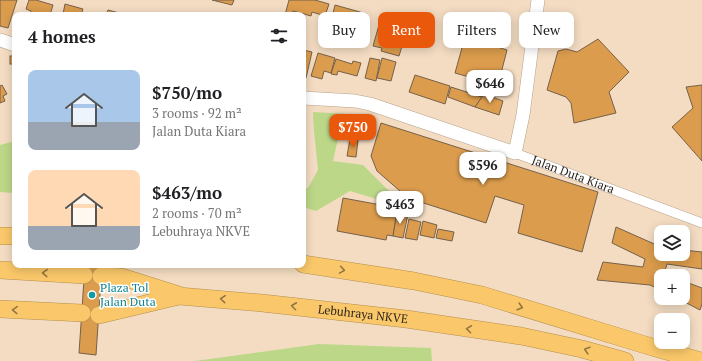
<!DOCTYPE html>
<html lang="en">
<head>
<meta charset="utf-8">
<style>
  :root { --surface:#fff; --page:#f2f2f2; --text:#202124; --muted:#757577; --accent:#ea580c }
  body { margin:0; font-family:"PT Serif",serif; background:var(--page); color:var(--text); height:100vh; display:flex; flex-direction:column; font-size:15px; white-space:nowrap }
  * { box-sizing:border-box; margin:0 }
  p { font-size:13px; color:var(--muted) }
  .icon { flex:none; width:22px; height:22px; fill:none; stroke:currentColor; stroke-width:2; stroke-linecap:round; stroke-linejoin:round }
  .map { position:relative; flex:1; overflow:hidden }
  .sheet { position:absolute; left:12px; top:12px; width:294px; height:256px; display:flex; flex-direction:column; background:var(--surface); border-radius:8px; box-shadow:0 2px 10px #0003 }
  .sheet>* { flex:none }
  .banner { position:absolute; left:318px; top:12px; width:324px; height:36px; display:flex; gap:8px }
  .tools { position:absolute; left:654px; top:225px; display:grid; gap:8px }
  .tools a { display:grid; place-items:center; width:36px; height:36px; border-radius:8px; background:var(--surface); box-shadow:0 2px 10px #0003; font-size:20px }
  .price { position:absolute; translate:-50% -34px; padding:0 9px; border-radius:8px; background:#fff; color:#222; font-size:13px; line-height:26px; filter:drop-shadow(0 1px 2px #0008) }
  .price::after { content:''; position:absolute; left:50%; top:24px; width:12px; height:9px; margin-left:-6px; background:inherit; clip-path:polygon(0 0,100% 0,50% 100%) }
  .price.selected { background:var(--accent); color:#fff }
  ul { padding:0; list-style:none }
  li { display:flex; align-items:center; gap:12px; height:100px; padding:0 16px }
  li span { display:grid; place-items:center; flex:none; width:112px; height:80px; border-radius:8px; color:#555 }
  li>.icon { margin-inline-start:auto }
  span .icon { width:48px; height:48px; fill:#fffc; stroke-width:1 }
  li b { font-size:17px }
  h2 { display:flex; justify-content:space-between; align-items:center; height:48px; padding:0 16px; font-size:17px }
  .tag { padding:0 14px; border-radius:8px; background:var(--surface); box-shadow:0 2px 10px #0003; font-size:14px; line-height:36px }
  .tag.selected { background:var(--accent); color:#fff }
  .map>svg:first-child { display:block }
  .green { fill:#bcd788 }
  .building { fill:#db9c4d; stroke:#75614a }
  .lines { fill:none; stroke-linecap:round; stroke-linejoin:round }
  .minor-casing { stroke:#b8a28a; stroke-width:10 }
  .secondary-casing { stroke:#b8a28a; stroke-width:14 }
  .motorway-casing { stroke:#b28f4e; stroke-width:18 }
  .minor { stroke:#fff; stroke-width:9 }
  .secondary { stroke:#fff; stroke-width:13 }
  .motorway { stroke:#fac86a; stroke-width:17 }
  .oneway { stroke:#947642 }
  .culture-dot { fill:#0f9aa8; stroke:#fff; stroke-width:1.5 }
  .labels { text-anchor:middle; stroke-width:3; stroke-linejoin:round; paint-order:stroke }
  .street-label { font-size:12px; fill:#2d251b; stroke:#fff }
  .culture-label { font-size:12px; fill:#0d838f; stroke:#fff; text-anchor:start }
</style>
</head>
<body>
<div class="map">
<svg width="702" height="361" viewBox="0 0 702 361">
  <rect width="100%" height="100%" fill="#f3dcc2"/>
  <g class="green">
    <path d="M313 112 348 114 340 130 333 161 363 165 406 208 350 191 316 211 303 207V187L308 188 318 170 314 131Z"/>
    <path d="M15 141V193L0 192V145Z"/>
    <path d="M319 344 431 348 432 361H195Z"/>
  </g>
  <g class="building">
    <path d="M0 0H17L8 28 0 26Z"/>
    <path d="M29 0H36L53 5 50 15H30L31 11 26 9Z"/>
    <path d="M212 0H234L232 5Z"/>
    <path d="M289 0H315L329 4 325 16 312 12 311 16 293 11 292 15H285Z"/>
    <path d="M65 4 83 9 81 15 63 14Z"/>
    <path d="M335 5 367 14 362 33 349 29 348 31 330 26Z"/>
    <path d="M108 10 119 13 118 15H106Z"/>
    <path d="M379 25 406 33 399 56 381 51 382 48 373 46Z"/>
    <path d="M465 37 507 50 498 85 455 73Z"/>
    <path d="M598 39 629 72 609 92 616 113 574 123 571 103 566 97 547 90 558 51 566 49 577 52Z"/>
    <path d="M303 50 312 52 306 78 303 77Z"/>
    <path d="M318 53 335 58 331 73 324 71 322 79 311 76Z"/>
    <rect x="10" y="56" width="5" height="8"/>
    <path d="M370 58 380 60 376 81 365 78Z"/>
    <path d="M382 58 396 62 391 81 377 78Z"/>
    <path d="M336 59 352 64 353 61 361 63 357 76 338 71 337 75 331 74Z"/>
    <path d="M415 75 450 86 445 104 409 92Z"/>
    <path d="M2 85 7 94 3 96 5 101 0 103V86Z"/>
    <path d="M702 85V161L672 127 693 108 686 87Z"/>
    <path d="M451 87 482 97 475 107 448 97Z"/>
    <path d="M484 94 503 101 499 115 475 107Z"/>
    <path d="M381 123 598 192 582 252 518 233 524 205 495 196 486 223 408 198 377 171 371 156Z"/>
    <path d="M350 139 358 140 356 157 347 156Z"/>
    <path d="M343 198 392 207 391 211 397 212 393 236 387 235 386 240 337 231Z"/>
    <path d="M397 212 408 214 403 238 393 236Z"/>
    <path d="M409 219 421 222 417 240 405 238Z"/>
    <path d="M423 221 437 225 434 238 420 235Z"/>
    <path d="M616 227 661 247V254H683V250L702 252V269L667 264 664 274 670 276H661V290L650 285 597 280 603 262 643 267 645 259 612 243Z"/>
    <path d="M438 229 454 232 452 241 436 238Z"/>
    <path d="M85 265H102L96 355 79 353Z"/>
    <path d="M683 281 702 288V304L700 310 677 298H683Z"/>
  </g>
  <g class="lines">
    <g class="minor-casing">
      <g id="minor">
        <path id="s1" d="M515 153 702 223"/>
      </g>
    </g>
    <g class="secondary-casing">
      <g id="secondary">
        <path d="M0 40 15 45"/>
        <path d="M303 98 355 101 370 104 515 153 523 115 538 0"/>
      </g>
    </g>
    <g class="motorway-casing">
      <g id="motorway">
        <path d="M0 236H15"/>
        <path d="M303 264 414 281 482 295 642 344 701 361"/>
        <path d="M0 270 84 275"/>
        <path d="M101 276 122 277 179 295"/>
        <path d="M0 309 82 313"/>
        <path id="s2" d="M99 315 179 296 262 303 406 319 521 336 582 349 625 361"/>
      </g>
    </g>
    <use href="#minor" class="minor"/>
    <use href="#secondary" class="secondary"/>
    <use href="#motorway" class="motorway"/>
  </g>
  <defs><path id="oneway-chevron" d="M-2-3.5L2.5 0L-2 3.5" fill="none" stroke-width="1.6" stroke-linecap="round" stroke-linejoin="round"/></defs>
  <g class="oneway">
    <use href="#oneway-chevron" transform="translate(342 270) rotate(9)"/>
    <use href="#oneway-chevron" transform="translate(45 273) rotate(-177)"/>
    <use href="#oneway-chevron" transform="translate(223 299) rotate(-175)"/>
    <use href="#oneway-chevron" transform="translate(294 306) rotate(-173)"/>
    <use href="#oneway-chevron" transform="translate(520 307) rotate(17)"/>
    <use href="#oneway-chevron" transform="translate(15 310) rotate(-177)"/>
    <use href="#oneway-chevron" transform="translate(469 329) rotate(-172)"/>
    <use href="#oneway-chevron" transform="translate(587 350) rotate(-164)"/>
  </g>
  <circle class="culture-dot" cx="92" cy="295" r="4"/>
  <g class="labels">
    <g class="street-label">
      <text dy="4" stroke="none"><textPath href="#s1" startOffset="62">Jalan Duta Kiara</textPath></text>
      <text dy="4" stroke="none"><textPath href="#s2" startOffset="267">Lebuhraya NKVE</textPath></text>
    </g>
    <g class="culture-label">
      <text x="100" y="292">Plaza Tol<tspan x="100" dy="14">Jalan Duta</tspan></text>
    </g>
  </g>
</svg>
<div class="tools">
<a><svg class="icon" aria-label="layers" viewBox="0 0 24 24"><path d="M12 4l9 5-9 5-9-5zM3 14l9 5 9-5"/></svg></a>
<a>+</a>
<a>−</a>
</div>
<b class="price" style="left:490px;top:104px">$646</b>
<b class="price selected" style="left:353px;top:148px">$750</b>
<b class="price" style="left:483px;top:186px">$596</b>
<b class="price" style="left:400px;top:225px">$463</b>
<div class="banner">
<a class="tag">Buy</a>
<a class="tag selected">Rent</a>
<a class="tag">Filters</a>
<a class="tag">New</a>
</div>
<section class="sheet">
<h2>4 homes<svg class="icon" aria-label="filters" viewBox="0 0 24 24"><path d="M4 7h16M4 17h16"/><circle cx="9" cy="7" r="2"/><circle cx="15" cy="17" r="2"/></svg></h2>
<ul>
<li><span style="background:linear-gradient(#a9c7e8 65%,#9aa5b1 0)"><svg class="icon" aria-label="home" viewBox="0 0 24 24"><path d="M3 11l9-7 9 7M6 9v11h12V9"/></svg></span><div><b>$750/mo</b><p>3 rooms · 92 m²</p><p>Jalan Duta Kiara</p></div></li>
<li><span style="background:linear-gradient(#ffd9b3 70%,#9aa5b1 0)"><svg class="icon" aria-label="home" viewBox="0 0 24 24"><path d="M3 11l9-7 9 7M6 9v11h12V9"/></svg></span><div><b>$463/mo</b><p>2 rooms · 70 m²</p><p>Lebuhraya NKVE</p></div></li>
</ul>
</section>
</div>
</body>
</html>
